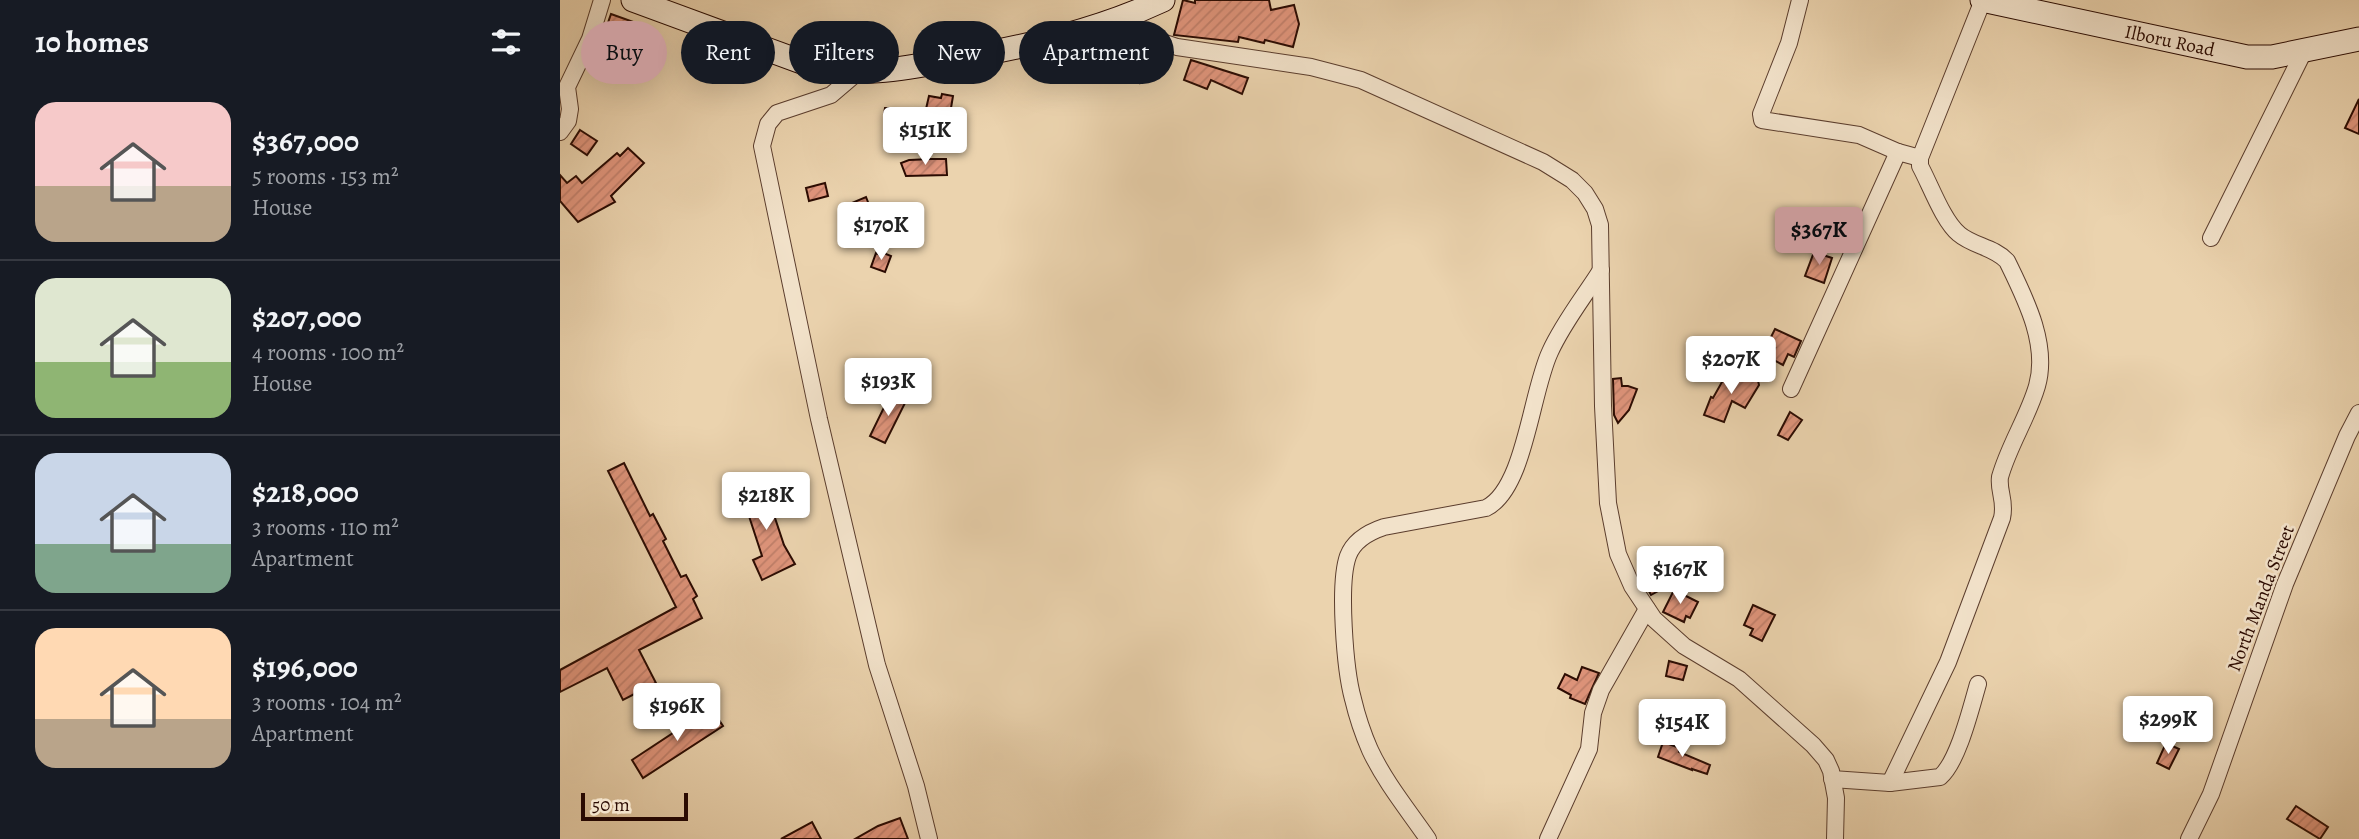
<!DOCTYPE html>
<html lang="en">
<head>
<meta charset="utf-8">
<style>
  :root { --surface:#171b24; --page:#20242c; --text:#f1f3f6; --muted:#9ea1a6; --line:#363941; --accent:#c59692 }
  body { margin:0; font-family:Alegreya,serif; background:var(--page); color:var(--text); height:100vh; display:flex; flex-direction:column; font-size:26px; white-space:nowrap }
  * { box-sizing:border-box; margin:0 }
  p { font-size:23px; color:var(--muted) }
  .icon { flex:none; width:38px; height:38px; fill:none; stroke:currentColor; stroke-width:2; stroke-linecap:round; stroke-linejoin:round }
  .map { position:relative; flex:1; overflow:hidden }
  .side { display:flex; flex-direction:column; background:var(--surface); width:560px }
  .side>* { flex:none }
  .guide { position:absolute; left:21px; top:21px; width:665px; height:63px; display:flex; gap:14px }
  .scale { position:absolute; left:21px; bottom:18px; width:107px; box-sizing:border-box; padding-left:7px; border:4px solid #2b0b02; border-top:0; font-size:19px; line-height:24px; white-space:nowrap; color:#2b0b02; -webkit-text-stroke:5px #f2e2ca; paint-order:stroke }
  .price { position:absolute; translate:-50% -60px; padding:0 16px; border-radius:7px; background:#fff; color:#222; font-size:23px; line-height:46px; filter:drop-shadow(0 2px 4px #0008) }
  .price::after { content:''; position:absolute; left:50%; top:42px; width:21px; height:16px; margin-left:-10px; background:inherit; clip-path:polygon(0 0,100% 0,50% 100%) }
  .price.selected { background:var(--accent); color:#111 }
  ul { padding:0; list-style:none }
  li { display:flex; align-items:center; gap:21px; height:175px; padding:0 35px }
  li+li { border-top:2px solid var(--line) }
  li span { display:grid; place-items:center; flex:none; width:196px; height:140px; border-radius:21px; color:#555 }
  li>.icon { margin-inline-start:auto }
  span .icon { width:84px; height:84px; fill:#fffc; stroke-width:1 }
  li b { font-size:30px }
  h2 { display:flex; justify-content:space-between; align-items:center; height:84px; padding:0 35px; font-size:30px }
  .pill { padding:0 24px; border-radius:32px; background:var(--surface); box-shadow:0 7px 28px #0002; font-size:24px; line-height:63px }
  .pill.selected { background:var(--accent); color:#111 }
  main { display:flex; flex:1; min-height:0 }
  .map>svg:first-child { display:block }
  .building { fill:url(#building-hatch); stroke:#2b0b02; stroke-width:2 }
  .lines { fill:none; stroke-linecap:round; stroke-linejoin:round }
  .street-casing { stroke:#5b3d2d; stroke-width:18 }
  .secondary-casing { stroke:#2b0b02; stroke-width:25 }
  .street { stroke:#f2e2ca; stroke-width:16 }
  .secondary { stroke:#f2e2ca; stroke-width:23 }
  .labels { text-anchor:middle; stroke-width:5; stroke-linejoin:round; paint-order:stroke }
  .street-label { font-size:19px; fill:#2b0b02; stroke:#f2e2ca }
</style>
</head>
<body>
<main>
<section class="side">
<h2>10 homes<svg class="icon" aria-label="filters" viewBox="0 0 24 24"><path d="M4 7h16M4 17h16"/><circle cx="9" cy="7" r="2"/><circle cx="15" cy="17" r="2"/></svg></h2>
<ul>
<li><span style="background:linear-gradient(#f6c9c9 60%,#b9a48a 0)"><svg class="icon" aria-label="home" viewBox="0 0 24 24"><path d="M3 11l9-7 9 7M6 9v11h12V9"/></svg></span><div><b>$367,000</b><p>5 rooms · 153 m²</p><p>House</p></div></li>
<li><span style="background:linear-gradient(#dfe7d0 60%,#8fb573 0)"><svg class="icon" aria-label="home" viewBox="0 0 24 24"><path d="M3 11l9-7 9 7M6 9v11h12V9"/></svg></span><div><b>$207,000</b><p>4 rooms · 100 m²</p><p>House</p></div></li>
<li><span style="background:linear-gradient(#c9d6e8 65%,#7fa58c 0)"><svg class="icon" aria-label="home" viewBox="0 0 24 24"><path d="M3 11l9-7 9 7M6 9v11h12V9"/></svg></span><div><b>$218,000</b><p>3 rooms · 110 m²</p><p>Apartment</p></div></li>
<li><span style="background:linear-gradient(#ffd9b3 65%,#b9a48a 0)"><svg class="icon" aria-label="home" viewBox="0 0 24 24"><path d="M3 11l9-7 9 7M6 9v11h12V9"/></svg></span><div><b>$196,000</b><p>3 rooms · 104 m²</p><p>Apartment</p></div></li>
</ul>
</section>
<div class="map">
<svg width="1799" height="839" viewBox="0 0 1799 839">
  <defs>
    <pattern id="building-hatch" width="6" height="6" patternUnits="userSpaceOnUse" patternTransform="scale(1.75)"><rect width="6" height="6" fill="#e0957c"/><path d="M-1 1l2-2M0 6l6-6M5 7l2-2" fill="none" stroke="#c07f6a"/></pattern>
  </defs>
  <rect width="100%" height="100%" fill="#ebd3ae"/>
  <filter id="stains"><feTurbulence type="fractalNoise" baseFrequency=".00286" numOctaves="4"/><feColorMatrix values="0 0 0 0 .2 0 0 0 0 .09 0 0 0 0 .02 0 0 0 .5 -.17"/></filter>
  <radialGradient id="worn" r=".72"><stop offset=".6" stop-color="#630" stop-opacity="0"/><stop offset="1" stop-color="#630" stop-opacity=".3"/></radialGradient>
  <g class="building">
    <path d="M623 0 635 3V0H709L711 10 734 5 739 24 733 47 705 40 704 43 679 37 678 42 614 35Z"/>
    <path d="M51 14 82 25 74 48 68 46 67 49 42 40Z"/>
    <path d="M554 48 582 56 591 49 595 51 605 66 580 83 571 70 549 63Z"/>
    <path d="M631 60 688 78 682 94 651 80 647 89 624 80Z"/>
    <path d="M382 94 393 96 388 126 356 120 355 130 329 129V115L324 114 325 108 366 109 369 96 381 98Z"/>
    <path d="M1799 99V134L1785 128Z"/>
    <path d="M20 130 37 141 27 155 11 144Z"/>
    <path d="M68 148 84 163 51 196 55 202 18 222 0 201V175L7 183 16 176 22 183 57 153 60 156Z"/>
    <path d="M371 159H386L387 175 346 176 341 163 349 160Z"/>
    <path d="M265 183 268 196 249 201 246 188Z"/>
    <path d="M306 197 313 215 288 225 280 208Z"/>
    <path d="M321 252 331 256 325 272 311 267 316 253 320 255Z"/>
    <path d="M1254 252 1272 258 1264 283 1245 276Z"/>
    <path d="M1215 329 1241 341 1234 357 1228 354 1223 365 1210 358 1215 348 1207 345Z"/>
    <path d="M1167 373 1182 381 1197 376 1199 385 1185 408 1172 401 1164 422 1144 415 1151 397 1153 398Z"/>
    <path d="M1061 378 1062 386H1068L1077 389 1069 410 1058 423 1054 415 1053 379Z"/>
    <path d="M331 393 346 401 325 443 310 436Z"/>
    <path d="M1230 412 1242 420 1228 440 1218 435Z"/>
    <path d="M64 463 90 516 93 514 106 539 103 541 121 577 126 575 137 596 133 599 142 618 79 650 96 683 63 700 47 668 0 692V670L116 607 48 471Z"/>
    <path d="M215 484 219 497 209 500 224 545 235 564 202 580 193 560 202 556 187 510 182 512 177 497Z"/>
    <path d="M1119 565 1125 576 1091 595 1085 584Z"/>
    <path d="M1114 590 1138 602 1130 618 1126 616 1124 622 1103 612Z"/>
    <path d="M1193 605 1215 615 1202 641 1190 635 1193 629 1184 625Z"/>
    <path d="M1109 661 1127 666 1123 680 1106 676Z"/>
    <path d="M1022 667 1039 673 1025 704 1010 698 1011 695 998 688 1005 674 1017 680Z"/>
    <path d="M151 708 163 726 83 778 72 760Z"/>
    <path d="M1103 742 1120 748 1119 752 1150 765 1147 774 1132 769V770L1098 757Z"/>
    <path d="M1606 743 1619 749 1609 769 1597 763Z"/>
    <path d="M1736 806 1768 827 1760 839 1727 819Z"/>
    <path d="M340 818 348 839H295L318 826Z"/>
    <path d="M252 822 261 839H221Z"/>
  </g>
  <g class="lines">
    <g class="street-casing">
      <g id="street">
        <path d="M1240 0 1229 43 1201 114 1202 120 1299 135 1338 152 1360 158"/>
        <path d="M546 23 617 47 751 67 801 80 983 162 1012 180 1025 193 1035 209 1040 225 1043 406 1048 503 1058 554 1072 586 1094 619 1124 646 1179 679 1253 745 1266 760 1271 771 1276 798 1275 839"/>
        <path d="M298 72 271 95 217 113 208 124 202 146 259 419 317 665 356 786 369 839"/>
        <path d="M0 132 8 121 10 109 7 87 30 39 42 0"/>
        <path d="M1651 238 1744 51"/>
        <path d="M1231 389 1338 152"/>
        <path d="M1272 779 1330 783 1380 777C1398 762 1411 708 1418 684"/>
        <path d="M1330 783 1388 662 1442 518C1446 500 1438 492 1440 477 1449 445 1468 417 1477 386 1489 344 1465 298 1447 261 1434 247 1413 246 1399 234 1383 221 1370 184 1360 166V158L1423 0"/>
        <path d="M868 839C848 810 825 782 810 750 803 734 797 716 793 699 785 670 778 584 788 556 794 540 809 532 824 527L926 508C965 489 971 392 990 352 1003 323 1024 297 1041 270"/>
        <path d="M988 839 1029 749 1033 713 1041 690 1087 609"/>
        <path d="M1629 839 1651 794 1725 584 1787 436 1799 413"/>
      </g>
    </g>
    <g class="secondary-casing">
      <g id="secondary">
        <path d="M73 0 247 64C295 79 348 68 396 59 468 46 537 31 603 0"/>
        <path d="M1422 0 1687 57H1712L1799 39"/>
      </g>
    </g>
    <use href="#street" class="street"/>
    <use href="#secondary" class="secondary"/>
  </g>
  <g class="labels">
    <g class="street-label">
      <text transform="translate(1610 40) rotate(12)" y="7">Ilboru Road</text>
      <text transform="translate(1700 598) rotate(-69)" y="7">North Manda Street</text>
    </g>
  </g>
  <rect width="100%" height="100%" filter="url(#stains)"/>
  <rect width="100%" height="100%" fill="url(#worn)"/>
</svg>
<div class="scale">50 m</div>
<b class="price" style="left:365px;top:167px">$151K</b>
<b class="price" style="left:321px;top:262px">$170K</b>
<b class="price selected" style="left:1259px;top:267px">$367K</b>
<b class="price" style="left:1171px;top:396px">$207K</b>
<b class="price" style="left:328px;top:418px">$193K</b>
<b class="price" style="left:206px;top:532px">$218K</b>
<b class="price" style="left:1120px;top:606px">$167K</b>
<b class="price" style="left:117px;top:743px">$196K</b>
<b class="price" style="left:1608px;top:756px">$299K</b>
<b class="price" style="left:1122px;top:759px">$154K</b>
<div class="guide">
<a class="pill selected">Buy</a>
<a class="pill">Rent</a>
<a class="pill">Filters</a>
<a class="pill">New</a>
<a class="pill">Apartment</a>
</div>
</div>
</main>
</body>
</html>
